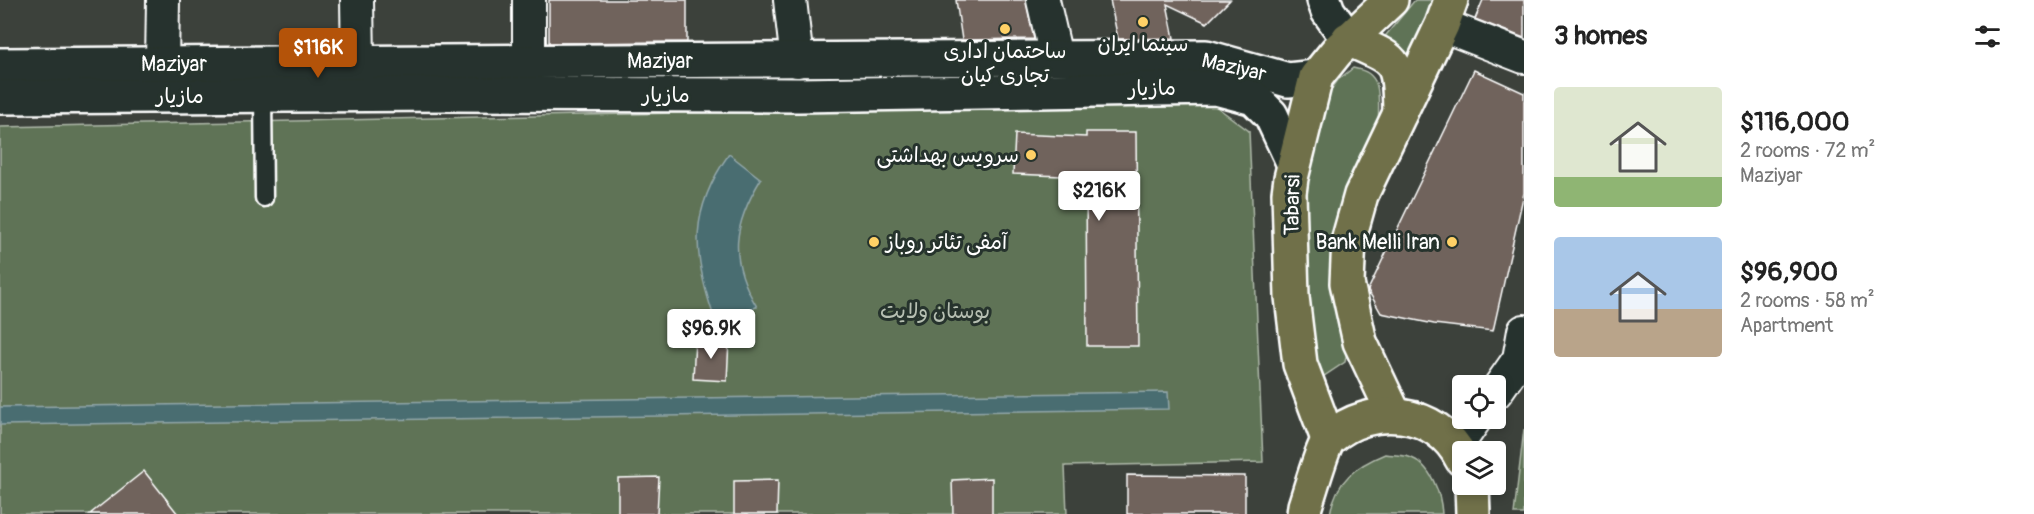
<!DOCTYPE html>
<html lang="en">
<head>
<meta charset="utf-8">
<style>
  :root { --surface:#fff; --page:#f6f6f6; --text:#222; --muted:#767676; --accent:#b45309 }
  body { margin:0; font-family:Pangolin,"Playpen Sans Arabic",sans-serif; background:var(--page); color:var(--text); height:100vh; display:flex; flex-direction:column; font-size:22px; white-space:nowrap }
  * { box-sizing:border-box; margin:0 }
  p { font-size:20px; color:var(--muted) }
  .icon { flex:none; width:33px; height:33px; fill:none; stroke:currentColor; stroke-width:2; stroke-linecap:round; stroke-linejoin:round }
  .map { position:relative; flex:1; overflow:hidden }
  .details { display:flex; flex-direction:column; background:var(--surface); width:510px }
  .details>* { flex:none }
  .controls { position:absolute; left:1452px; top:375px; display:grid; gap:12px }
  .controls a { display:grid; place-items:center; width:54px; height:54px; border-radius:6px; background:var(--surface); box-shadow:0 3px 9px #0003; font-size:30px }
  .price { position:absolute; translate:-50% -51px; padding:0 14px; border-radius:6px; background:#fff; color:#222; font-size:20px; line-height:39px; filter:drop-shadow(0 2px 3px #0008) }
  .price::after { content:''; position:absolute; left:50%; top:36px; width:18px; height:14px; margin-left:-9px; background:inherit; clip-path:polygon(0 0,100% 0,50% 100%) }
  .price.selected { background:var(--accent); color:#fff }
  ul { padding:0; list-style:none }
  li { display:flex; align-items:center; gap:18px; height:150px; padding:0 30px }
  li span { display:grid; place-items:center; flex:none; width:168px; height:120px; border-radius:6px; color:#555 }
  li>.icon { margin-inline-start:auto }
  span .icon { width:72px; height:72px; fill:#fffc; stroke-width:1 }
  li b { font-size:26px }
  h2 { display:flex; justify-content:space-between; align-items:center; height:72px; padding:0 30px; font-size:26px }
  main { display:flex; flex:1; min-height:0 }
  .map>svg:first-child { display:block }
  .green { fill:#5f7356; stroke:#afb9aa; stroke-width:1.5 }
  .water { fill:#4a6d71; stroke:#92a7aa; stroke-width:1.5 }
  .building { fill:#70635c; stroke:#fff; stroke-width:1.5 }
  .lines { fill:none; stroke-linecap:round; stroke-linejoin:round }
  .lane-casing { stroke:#fff; stroke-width:21 }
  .street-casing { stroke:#fff; stroke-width:36 }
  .secondary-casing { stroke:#fff; stroke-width:38 }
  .primary-casing { stroke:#fff; stroke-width:38 }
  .lane { stroke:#26332d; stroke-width:16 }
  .street { stroke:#26332d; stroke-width:32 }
  .secondary { stroke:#26332d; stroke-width:33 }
  .primary { stroke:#6f704a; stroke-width:33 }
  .poi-dot { fill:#ffd166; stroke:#26332d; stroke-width:2 }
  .labels { text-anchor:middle; stroke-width:6; stroke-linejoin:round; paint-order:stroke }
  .poi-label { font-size:21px; fill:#fff; stroke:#26332d }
  .street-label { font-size:21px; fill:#fff; stroke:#26332d }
  .park-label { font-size:21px; fill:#b7c0b3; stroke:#26332d }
</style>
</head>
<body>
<main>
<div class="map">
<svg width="1524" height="514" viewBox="0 0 1524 514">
  <rect width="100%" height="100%" fill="#3c413b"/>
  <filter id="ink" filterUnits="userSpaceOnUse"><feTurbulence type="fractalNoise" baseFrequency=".0167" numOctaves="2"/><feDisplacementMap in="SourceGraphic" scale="12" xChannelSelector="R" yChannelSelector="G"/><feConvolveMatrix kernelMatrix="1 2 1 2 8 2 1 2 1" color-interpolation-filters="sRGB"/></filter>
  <g filter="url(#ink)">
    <g class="green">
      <path d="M1415 0H1437L1410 67 1382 40Z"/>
      <path d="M1353 68C1363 70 1370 72 1375 81 1390 105 1354 308 1348 348L1345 362 1324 376 1309 366 1294 285 1315 112 1338 80Z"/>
      <path d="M1210 102 1249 131 1263 462 1065 466 1067 514H0V127Z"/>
      <path d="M1524 429V514H1514Z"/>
      <path d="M1385 454C1392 455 1402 455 1409 457 1431 464 1441 494 1442 514H1330C1336 480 1356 466 1385 454Z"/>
    </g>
    <g class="water">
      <path d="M729 154 761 179C733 225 728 259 757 307L714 317C692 253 689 211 729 154Z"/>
      <path d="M1168 392 1169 409 0 425V407Z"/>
    </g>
    <g class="building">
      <path d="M549 0H687V42L549 43Z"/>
      <path d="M956 0H1026L1034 39 962 40Z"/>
      <path d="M1110 0H1230L1207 23 1167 4 1174 38 1118 39Z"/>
      <path d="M1483 0H1524V38L1475 19Z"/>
      <path d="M1474 70 1524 93V193L1493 331 1434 324 1381 313 1368 290Z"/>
      <path d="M1086 132H1136L1138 346H1087L1086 177 1013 174 1015 134 1086 137Z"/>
      <path d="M695 339 729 340 727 381 693 379Z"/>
      <path d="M144 471 178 514H90Z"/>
      <path d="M1127 475 1245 476V514H1127Z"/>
      <path d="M659 477 657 514H618V478Z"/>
      <path d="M992 478V514H953L952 480Z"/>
      <path d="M778 480 777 514H734V481Z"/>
    </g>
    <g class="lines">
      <g class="lane-casing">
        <path id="lane" d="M263 95 264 198"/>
      </g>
      <g class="street-casing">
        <g id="street">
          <path d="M357 0 358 63"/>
          <path d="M529 0V62"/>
          <path d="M790 0 797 61"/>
          <path d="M1043 0 1056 57"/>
          <path d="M1442 25 1524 57"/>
          <path d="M162 64 163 0"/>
          <path d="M1496 392 1519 359 1524 331"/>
          <path d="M1456 447 1476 418"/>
        </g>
      </g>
      <g class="secondary-casing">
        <g id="secondary">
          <path d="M1324 0 1328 11 1348 39"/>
          <path d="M0 65 1206 57 1288 80 1316 77"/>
          <path d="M0 97 448 94 799 95 1216 88 1254 98 1271 115 1293 162"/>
        </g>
      </g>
      <g class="primary-casing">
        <g id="primary">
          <path d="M1348 39C1397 61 1399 57 1400 113"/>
          <path d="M1394 414 1360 342 1347 283 1349 238 1361 195 1442 25 1451 0"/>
          <path d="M1328 439 1300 364 1292 297 1289 193 1291 178 1316 77 1337 51 1391 0"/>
          <path d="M1472 484 1473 514"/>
          <path d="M1304 514 1305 506C1309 494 1323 445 1330 438 1370 402 1438 409 1462 459"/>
        </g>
      </g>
      <use href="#lane" class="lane"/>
      <use href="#street" class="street"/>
      <use href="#secondary" class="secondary"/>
      <use href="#primary" class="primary"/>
    </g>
  </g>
  <g class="poi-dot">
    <circle cx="1143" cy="22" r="6"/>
    <circle cx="1005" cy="29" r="6"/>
    <circle cx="1031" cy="155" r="6"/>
    <circle cx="874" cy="242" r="6"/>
    <circle cx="1452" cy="242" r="6"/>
  </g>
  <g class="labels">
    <g class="poi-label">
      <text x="1143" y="51">سینما ایران</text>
      <text x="1005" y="58">ساحتمان اداری<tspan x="1005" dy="24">تجاری کیان</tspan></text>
      <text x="1019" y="162" text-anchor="end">سرویس بهداشتی</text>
      <text x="886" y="249" text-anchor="start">آمفی تئاتر روباز</text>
      <text x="1440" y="249" text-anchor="end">Bank Melli Iran</text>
    </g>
    <g class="street-label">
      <text x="660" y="68">Maziyar</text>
      <text x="174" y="71">Maziyar</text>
      <text transform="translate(1234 67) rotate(13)" y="7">Maziyar</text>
      <text transform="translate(1152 88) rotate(-1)" y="7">مازیار</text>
      <text x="666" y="102">مازیار</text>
      <text x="180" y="103">مازیار</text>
      <text transform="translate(1292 205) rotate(-89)" y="7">Tabarsi</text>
    </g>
    <g class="park-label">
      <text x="935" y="318">بوستان ولایت</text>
    </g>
  </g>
</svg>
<div class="controls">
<a><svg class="icon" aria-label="locate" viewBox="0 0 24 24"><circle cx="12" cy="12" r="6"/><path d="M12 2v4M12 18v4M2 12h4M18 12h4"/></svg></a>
<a><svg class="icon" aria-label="layers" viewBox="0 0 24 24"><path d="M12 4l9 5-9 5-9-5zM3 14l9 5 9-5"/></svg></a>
</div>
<b class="price selected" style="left:318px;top:79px">$116K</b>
<b class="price" style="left:1099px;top:222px">$216K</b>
<b class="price" style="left:711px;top:360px">$96.9K</b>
</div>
<section class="details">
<h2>3 homes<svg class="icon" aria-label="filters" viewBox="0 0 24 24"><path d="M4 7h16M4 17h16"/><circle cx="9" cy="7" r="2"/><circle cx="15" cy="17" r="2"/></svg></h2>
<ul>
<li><span style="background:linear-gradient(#dfe7d0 75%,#8fb573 0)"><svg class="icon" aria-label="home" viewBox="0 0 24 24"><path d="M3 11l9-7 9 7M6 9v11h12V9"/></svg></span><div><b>$116,000</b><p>2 rooms · 72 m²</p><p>Maziyar</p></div></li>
<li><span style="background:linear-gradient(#a9c7e8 60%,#b9a48a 0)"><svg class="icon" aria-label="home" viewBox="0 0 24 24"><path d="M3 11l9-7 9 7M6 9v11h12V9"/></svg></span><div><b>$96,900</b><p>2 rooms · 58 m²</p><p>Apartment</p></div></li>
</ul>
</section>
</main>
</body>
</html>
